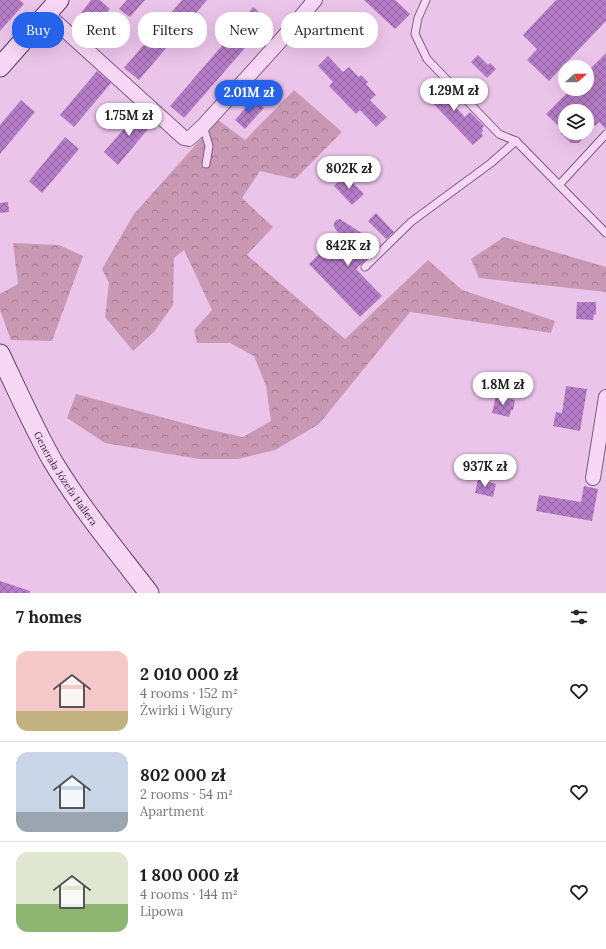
<!DOCTYPE html>
<html lang="en">
<head>
<meta charset="utf-8">
<style>
  :root { --surface:#fff; --page:#f6f6f6; --text:#202124; --muted:#757577; --line:#e0e0e0; --accent:#2563eb }
  body { margin:0; font-family:Lora,serif; background:var(--page); color:var(--text); height:100vh; display:flex; flex-direction:column; font-size:15px; white-space:nowrap }
  * { box-sizing:border-box; margin:0 }
  p { font-size:13px; color:var(--muted) }
  .icon { flex:none; width:22px; height:22px; fill:none; stroke:currentColor; stroke-width:2; stroke-linecap:round; stroke-linejoin:round }
  .map { position:relative; height:593px; overflow:hidden }
  .drawer { display:flex; flex-direction:column; background:var(--surface); flex:1 }
  .drawer>* { flex:none }
  .hud { position:absolute; left:12px; top:12px; width:400px; height:36px; display:flex; gap:8px }
  .needle { width:26px; rotate:69deg }
  .tools { position:absolute; left:558px; top:60px; display:grid; gap:8px }
  .tools a { display:grid; place-items:center; width:36px; height:36px; border-radius:50%; background:var(--surface); box-shadow:0 4px 16px #0002; font-size:20px }
  .price { position:absolute; translate:-50% -34px; padding:0 9px; border-radius:14px; background:#fff; color:#222; font-size:13px; line-height:26px; filter:drop-shadow(0 1px 2px #0008) }
  .price::after { content:''; position:absolute; left:50%; top:24px; width:12px; height:9px; margin-left:-6px; background:inherit; clip-path:polygon(0 0,100% 0,50% 100%) }
  .price.selected { background:var(--accent); color:#fff }
  ul { padding:0; list-style:none }
  li { display:flex; align-items:center; gap:12px; height:100px; padding:0 16px }
  li+li { border-top:1px solid var(--line) }
  li span { display:grid; place-items:center; flex:none; width:112px; height:80px; border-radius:12px; color:#555 }
  li>.icon { margin-inline-start:auto }
  span .icon { width:48px; height:48px; fill:#fffc; stroke-width:1 }
  li b { font-size:17px }
  h2 { display:flex; justify-content:space-between; align-items:center; height:48px; padding:0 16px; font-size:17px }
  .tag { padding:0 14px; border-radius:16px; background:var(--surface); box-shadow:0 4px 16px #0002; font-size:14px; line-height:36px }
  .tag.selected { background:var(--accent); color:#fff }
  .map>svg:first-child { display:block }
  .forest { fill:url(#forest-crowns) }
  .building { fill:url(#building-cross-hatch) }
  .lines { fill:none; stroke-linecap:round; stroke-linejoin:round }
  .lane-casing { stroke:#7f5c85; stroke-width:9 }
  .street-casing { stroke:#7f5c85; stroke-width:16 }
  .secondary-casing { stroke:#603f66; stroke-width:21 }
  .lane { stroke:#f7d7f5; stroke-width:7 }
  .street { stroke:#f7d7f5; stroke-width:14 }
  .secondary { stroke:#f7d7f5; stroke-width:19 }
  .labels { text-anchor:middle; stroke-width:4; stroke-linejoin:round; paint-order:stroke }
  .street-label { font-size:10px; fill:#311f36; stroke:#f3d3f1 }
</style>
</head>
<body>
<div class="map">
<svg width="606" height="593" viewBox="0 0 606 593">
  <defs>
    <pattern id="forest-crowns" width="20" height="18" patternUnits="userSpaceOnUse"><rect width="20" height="18" fill="#c999b3"/><path d="M2 6a3 3 0 1 1 6 0M12 15a3 3 0 1 1 6 0" fill="none" stroke="#a47c92"/></pattern>
    <pattern id="building-cross-hatch" width="8" height="8" patternUnits="userSpaceOnUse"><rect width="8" height="8" fill="#b57cc7"/><path d="M0 0l8 8M0 8l8-8" fill="none" stroke="#9465a2"/></pattern>
  </defs>
  <rect width="100%" height="100%" fill="#ebc4ea"/>
  <g class="forest">
    <path d="M294 90 342 132 295 179 260 171 242 198 273 227 247 255 345 339 428 260 462 290 555 321 551 333 410 312 319 424 275 450 238 459H199L105 443 67 418 76 394 198 427 243 437 271 421 266 386 254 356 230 343H197L194 330 212 310 184 250 174 258 173 305 154 332 133 351 105 317 109 283 102 269 134 214 218 120 245 140Z"/>
    <path d="M504 237 606 267V292L479 278 471 259Z"/>
    <path d="M13 243 59 245 83 256 52 341 11 340 0 310V294L18 284Z"/>
  </g>
  <g class="building">
    <path d="M0 0H20L24 4 0 31Z"/>
    <path d="M91 0H100L110 9 95 26 81 13Z"/>
    <path d="M127 0H145L130 17 119 9Z"/>
    <path d="M182 0H207L139 80 124 68Z"/>
    <path d="M364 0H395L410 14 395 29Z"/>
    <path d="M556 0H606V21L549 81 527 60 537 49 523 35Z"/>
    <path d="M253 7 266 17 261 24 248 14Z"/>
    <path d="M238 27 252 40 184 118 170 106Z"/>
    <path d="M606 53V129L599 122 595 126 592 122 587 127V111H565V132L546 114 571 89H587V72Z"/>
    <path d="M478 55 488 65 490 63 496 69 487 78 471 62Z"/>
    <path d="M328 56 343 72 349 67 359 77 361 75 368 82 366 84 376 95 370 100 387 117 376 127 360 110 356 114 329 86 333 82 318 66Z"/>
    <path d="M97 71 111 83 74 127 60 115Z"/>
    <path d="M432 82 434 85 437 82 440 85 441 83 454 96 450 101 465 117 470 112 484 126 482 129 483 131 481 133 483 136 473 145 422 92Z"/>
    <path d="M253 99 264 108 245 129 235 120Z"/>
    <path d="M21 100 35 112 0 154V125Z"/>
    <path d="M140 110 154 122 118 165 104 152Z"/>
    <path d="M560 133H578L583 138 579 143H571Z"/>
    <path d="M65 137 79 149 42 193 29 181Z"/>
    <path d="M345 175 364 194 352 205 334 186Z"/>
    <path d="M8 202 9 212 0 213V203Z"/>
    <path d="M376 213 394 232 386 239 368 221Z"/>
    <path d="M340 219 380 245 356 269 382 296 360 317 309 264 338 236 339 234 334 227V223L336 220Z"/>
    <path d="M577 302H596V315L594 314 593 320 576 319Z"/>
    <path d="M566 386 587 389 580 431 553 426 556 412 562 413Z"/>
    <path d="M496 396 515 400 513 410H511L509 417 492 413Z"/>
    <path d="M478 479 496 484 493 497 475 493Z"/>
    <path d="M584 486 598 489 592 521 536 511 539 495 581 502Z"/>
    <path d="M0 581 30 591V593H0Z"/>
  </g>
  <g class="lines">
    <g class="lane-casing">
      <g id="lane">
        <path d="M426 0 418 18 415 34 427 59 499 134 516 141 559 185"/>
        <path d="M203 126 209 146 206 164"/>
        <path d="M606 134 559 185 606 233"/>
        <path d="M365 267 411 222 491 163 516 141"/>
      </g>
    </g>
    <g class="street-casing">
      <g id="street">
        <path d="M47 14 184 138 189 139 203 126 281 40 315 0"/>
        <path d="M593 478 606 397"/>
      </g>
    </g>
    <g class="secondary-casing">
      <g id="secondary">
        <path d="M0 67 59 0"/>
        <path id="s1" d="M0 354C17 390 33 426 52 460 80 507 116 550 149 593"/>
      </g>
    </g>
    <use href="#lane" class="lane"/>
    <use href="#street" class="street"/>
    <use href="#secondary" class="secondary"/>
  </g>
  <g class="labels">
    <g class="street-label">
      <text dy="4" stroke="none"><textPath href="#s1" startOffset="141">Generała Józefa Hallera</textPath></text>
    </g>
  </g>
</svg>
<div class="tools">
<a><svg class="needle" viewBox="-14 -14 28 28"><path d="M0-13l5 13h-10z" fill="#e53935"/><path d="M0 13l5-13h-10z" fill="#757577"/></svg></a>
<a><svg class="icon" aria-label="layers" viewBox="0 0 24 24"><path d="M12 4l9 5-9 5-9-5zM3 14l9 5 9-5"/></svg></a>
</div>
<b class="price" style="left:454px;top:112px">1.29M zł</b>
<b class="price selected" style="left:249px;top:114px">2.01M zł</b>
<b class="price" style="left:129px;top:137px">1.75M zł</b>
<b class="price" style="left:349px;top:190px">802K zł</b>
<b class="price" style="left:348px;top:267px">842K zł</b>
<b class="price" style="left:503px;top:406px">1.8M zł</b>
<b class="price" style="left:485px;top:488px">937K zł</b>
<div class="hud">
<a class="tag selected">Buy</a>
<a class="tag">Rent</a>
<a class="tag">Filters</a>
<a class="tag">New</a>
<a class="tag">Apartment</a>
</div>
</div>
<section class="drawer">
<h2>7 homes<svg class="icon" aria-label="filters" viewBox="0 0 24 24"><path d="M4 7h16M4 17h16"/><circle cx="9" cy="7" r="2"/><circle cx="15" cy="17" r="2"/></svg></h2>
<ul>
<li><span style="background:linear-gradient(#f6c9c9 75%,#c2b280 0)"><svg class="icon" aria-label="home" viewBox="0 0 24 24"><path d="M3 11l9-7 9 7M6 9v11h12V9"/></svg></span><div><b>2 010 000 zł</b><p>4 rooms · 152 m²</p><p>Żwirki i Wigury</p></div><svg class="icon" aria-label="heart" viewBox="0 0 24 24"><path d="M12 20l-8-8c-3-5 5-10 8-4 3-6 11-1 8 4z"/></svg></li>
<li><span style="background:linear-gradient(#c9d6e8 75%,#9aa5b1 0)"><svg class="icon" aria-label="home" viewBox="0 0 24 24"><path d="M3 11l9-7 9 7M6 9v11h12V9"/></svg></span><div><b>802 000 zł</b><p>2 rooms · 54 m²</p><p>Apartment</p></div><svg class="icon" aria-label="heart" viewBox="0 0 24 24"><path d="M12 20l-8-8c-3-5 5-10 8-4 3-6 11-1 8 4z"/></svg></li>
<li><span style="background:linear-gradient(#dfe7d0 65%,#8fb573 0)"><svg class="icon" aria-label="home" viewBox="0 0 24 24"><path d="M3 11l9-7 9 7M6 9v11h12V9"/></svg></span><div><b>1 800 000 zł</b><p>4 rooms · 144 m²</p><p>Lipowa</p></div><svg class="icon" aria-label="heart" viewBox="0 0 24 24"><path d="M12 20l-8-8c-3-5 5-10 8-4 3-6 11-1 8 4z"/></svg></li>
</ul>
</section>
</body>
</html>
